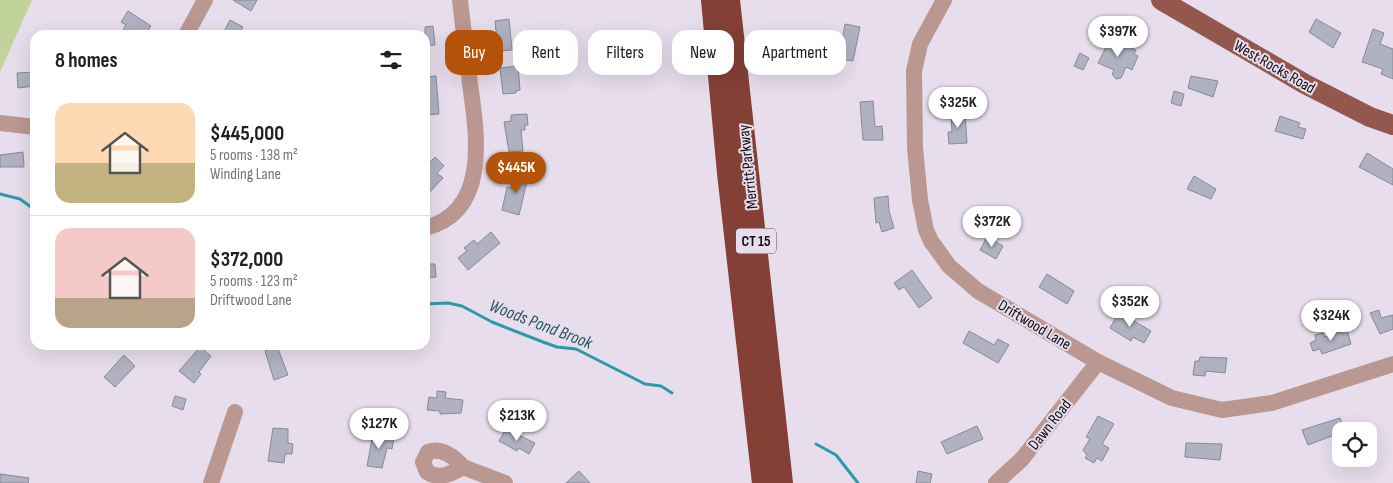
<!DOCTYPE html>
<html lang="en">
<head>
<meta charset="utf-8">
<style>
  :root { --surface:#fff; --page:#f6f6f6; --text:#202124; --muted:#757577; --line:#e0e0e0; --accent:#b45309 }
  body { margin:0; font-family:"Sofia Sans Condensed",sans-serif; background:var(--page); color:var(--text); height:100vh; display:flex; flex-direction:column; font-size:19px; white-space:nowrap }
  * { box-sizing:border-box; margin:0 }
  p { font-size:16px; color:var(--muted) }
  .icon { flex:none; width:28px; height:28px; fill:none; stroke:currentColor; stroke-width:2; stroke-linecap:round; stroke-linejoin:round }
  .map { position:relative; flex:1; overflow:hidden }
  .side { position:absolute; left:30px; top:30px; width:400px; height:320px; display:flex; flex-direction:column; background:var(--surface); border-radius:15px; box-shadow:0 5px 20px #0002 }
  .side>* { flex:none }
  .guide { position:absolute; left:445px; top:30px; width:475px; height:45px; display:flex; gap:10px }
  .controls { position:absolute; left:1332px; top:422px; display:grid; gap:10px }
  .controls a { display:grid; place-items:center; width:45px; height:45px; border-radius:10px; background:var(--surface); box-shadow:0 5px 20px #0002; font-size:25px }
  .price { position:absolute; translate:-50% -42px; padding:0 11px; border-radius:18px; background:#fff; color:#222; font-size:16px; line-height:32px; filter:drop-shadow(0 1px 2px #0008) }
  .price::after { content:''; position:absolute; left:50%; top:30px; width:15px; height:11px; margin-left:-8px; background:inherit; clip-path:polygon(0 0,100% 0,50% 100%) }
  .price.active { background:var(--accent); color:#fff }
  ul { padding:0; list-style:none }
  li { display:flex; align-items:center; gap:15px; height:125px; padding:0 25px }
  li+li { border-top:1px solid var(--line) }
  li span { display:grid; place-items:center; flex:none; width:140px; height:100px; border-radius:15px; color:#555 }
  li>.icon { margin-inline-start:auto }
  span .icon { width:60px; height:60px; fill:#fffc; stroke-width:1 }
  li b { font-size:21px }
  h2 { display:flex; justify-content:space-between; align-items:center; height:60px; padding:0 25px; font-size:21px }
  .tag { padding:0 18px; border-radius:15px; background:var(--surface); box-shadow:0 5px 20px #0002; font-size:18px; line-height:45px }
  .tag.active { background:var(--accent); color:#fff }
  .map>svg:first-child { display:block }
  .green { fill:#c1d398 }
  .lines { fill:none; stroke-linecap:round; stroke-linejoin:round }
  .stream { stroke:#2c9ba8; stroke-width:3 }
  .building { fill:#b0b1c1; stroke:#888998 }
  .minor { stroke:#ba9790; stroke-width:16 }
  .major { stroke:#94574d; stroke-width:20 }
  .highway { stroke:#854035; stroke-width:22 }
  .labels { text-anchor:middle; stroke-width:4; stroke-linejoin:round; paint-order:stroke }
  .shield { fill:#e7ddec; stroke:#524c54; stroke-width:1 }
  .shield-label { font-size:15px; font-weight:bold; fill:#120e13 }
  .street-label { font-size:16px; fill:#120e13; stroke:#e7ddec }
  .water-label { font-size:18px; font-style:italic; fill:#2a575d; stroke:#e7ddec }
</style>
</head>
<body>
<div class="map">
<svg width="1393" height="483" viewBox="0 0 1393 483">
  <rect width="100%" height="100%" fill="#e7ddec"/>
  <path class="green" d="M0 0H32L0 72Z"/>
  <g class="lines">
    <g class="stream">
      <path d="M0 194 20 199 35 210"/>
      <path d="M425 304 448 303 462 306 492 322 543 342 557 347 576 349 645 384 661 386 672 393"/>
      <path d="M816 444 836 455 858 483"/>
    </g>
  </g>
  <g class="building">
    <path d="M233 0H257L251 11Z"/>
    <path d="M128 11 151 26 145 35H120L126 25 121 22Z"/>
    <path d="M509 19 512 50 498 51 495 21Z"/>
    <path d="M1316 19 1341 33 1333 48 1309 32Z"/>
    <path d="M230 20 243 27 238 35H222Z"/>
    <path d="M845 24 860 27 853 61 840 59 841 55 833 53 835 44 841 46Z"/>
    <path d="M433 26 435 45 425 46V27Z"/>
    <path d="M1373 29 1384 33 1380 44 1393 49V79L1381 74 1383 69 1362 62Z"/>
    <path d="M1110 39 1136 50 1134 54 1138 56 1132 70 1126 67 1121 78 1116 79 1112 74 1114 70 1098 63Z"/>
    <path d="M1080 53 1089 58 1083 70 1074 66Z"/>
    <path d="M518 66 520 90 516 91V93L503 94 500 68Z"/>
    <path d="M35 72V86L18 88 17 73Z"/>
    <path d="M436 76 439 114 425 115V77Z"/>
    <path d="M1191 76 1218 81 1213 97 1188 88Z"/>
    <path d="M1174 91 1184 94 1181 106 1171 103Z"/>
    <path d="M873 101 875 127 882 126 883 140H863L860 102Z"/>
    <path d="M965 112 967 143 949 144 948 132H952L951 113Z"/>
    <path d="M527 114 528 125H525V130H521L523 151 509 152 504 122 511 121V115Z"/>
    <path d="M1280 116 1300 123 1298 127 1306 129 1303 139 1275 131Z"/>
    <path d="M23 152 24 167H0V155Z"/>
    <path d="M1367 153 1393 169V185L1359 167Z"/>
    <path d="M435 157 444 166 437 173 443 178 425 197V167Z"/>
    <path d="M519 170 529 173 519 215 502 210 507 187 511 188 514 176H517Z"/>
    <path d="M1194 176 1216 189 1211 199 1187 189Z"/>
    <path d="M888 196 889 211 894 228 882 232 879 222 876 223 874 198Z"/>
    <path d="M491 232 500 243 468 270 458 258 467 251 464 248 474 240 477 244Z"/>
    <path d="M987 237 1003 246 996 259 980 250Z"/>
    <path d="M425 264H435L436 277 425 278Z"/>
    <path d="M912 270 932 298 919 308 904 287 899 290 894 283Z"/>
    <path d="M1047 274 1074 291 1067 304 1039 287Z"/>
    <path d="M1379 310 1381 318 1393 315V329L1380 334 1370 313Z"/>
    <path d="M1119 312 1151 331 1144 343 1133 337 1131 341 1110 328Z"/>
    <path d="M1347 330 1351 344 1322 354 1320 349 1313 351 1310 343 1316 340 1315 335 1323 333 1324 337Z"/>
    <path d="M969 331 994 345 998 339 1009 345 998 363 963 343Z"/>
    <path d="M277 346 288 375 274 380 265 351Z"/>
    <path d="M200 347 211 356 199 372 201 374 194 383 179 371Z"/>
    <path d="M124 355 135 366 115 387 104 377Z"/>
    <path d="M1200 357 1227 358 1225 373 1206 371 1205 376 1193 375 1195 361H1199Z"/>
    <path d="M437 391 446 392 445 398 463 400 461 413 440 414V411L427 410 429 397 437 398Z"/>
    <path d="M175 396 186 399 183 410 172 406Z"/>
    <path d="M1098 416 1114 424 1102 444 1109 448 1102 461 1097 458 1094 463 1085 458 1087 455 1083 450 1090 439 1086 437Z"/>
    <path d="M1340 418 1345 431 1308 445 1302 430Z"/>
    <path d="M977 426 983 439 947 454 941 442Z"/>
    <path d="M273 428 288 429V443L293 444 292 454H285L284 463 268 461Z"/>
    <path d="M506 429 535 443 529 454 519 448 517 451 499 441Z"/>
    <path d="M373 434 394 438 392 449 387 448 382 468 367 466Z"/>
    <path d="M1186 443 1222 444 1220 460 1185 457Z"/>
    <path d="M579 471 590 483H566Z"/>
    <path d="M918 471 932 474 930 483H916Z"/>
    <path d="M0 474 29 478 28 483H0Z"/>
  </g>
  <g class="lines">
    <g class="minor">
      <path d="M944 0 920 44 914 71 915 148 920 200 926 230 931 241 949 266 978 291 1098 362 1172 398 1222 410 1272 403 1393 364"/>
      <path d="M186 35 205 0"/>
      <path d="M0 123 35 127"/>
      <path d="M425 228C490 212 477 134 470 84 467 56 463 28 460 0"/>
      <path d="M463 467C451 474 439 480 427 472L423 462 428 452C441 447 455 457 463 467L505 483"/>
      <path d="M211 483 235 412"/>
      <path d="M996 483 1022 459 1098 362"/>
    </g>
    <path class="major" d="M1161 0 1305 84 1370 117 1393 125"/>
    <g class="highway">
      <path d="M712 0 728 173 763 483"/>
      <path d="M729 0 782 483"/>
    </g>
  </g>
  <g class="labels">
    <rect class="shield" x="736" y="228.5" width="40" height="25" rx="4"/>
    <g class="shield-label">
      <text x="756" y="246">CT 15</text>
    </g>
    <g class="street-label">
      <text transform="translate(1275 66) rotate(30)" y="6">West Rocks Road</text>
      <text transform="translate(747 167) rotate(-96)" y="6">Merritt Parkway</text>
      <text transform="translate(1035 324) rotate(31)" y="6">Driftwood Lane</text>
      <text transform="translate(1049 424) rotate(-52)" y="6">Dawn Road</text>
    </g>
    <g class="water-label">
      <text transform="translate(541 324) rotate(21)" y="6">Woods Pond Brook</text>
    </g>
  </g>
</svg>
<div class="controls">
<a><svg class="icon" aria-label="locate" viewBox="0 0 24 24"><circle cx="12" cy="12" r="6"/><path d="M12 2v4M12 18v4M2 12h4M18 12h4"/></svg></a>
</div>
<b class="price" style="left:1118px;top:58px">$397K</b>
<b class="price" style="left:958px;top:129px">$325K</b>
<b class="price active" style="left:516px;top:194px">$445K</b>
<b class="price" style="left:992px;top:248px">$372K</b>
<b class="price" style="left:1130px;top:328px">$352K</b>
<b class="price" style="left:1331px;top:342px">$324K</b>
<b class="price" style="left:517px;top:442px">$213K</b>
<b class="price" style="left:379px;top:450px">$127K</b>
<div class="guide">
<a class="tag active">Buy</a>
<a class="tag">Rent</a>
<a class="tag">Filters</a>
<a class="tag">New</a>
<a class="tag">Apartment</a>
</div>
<section class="side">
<h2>8 homes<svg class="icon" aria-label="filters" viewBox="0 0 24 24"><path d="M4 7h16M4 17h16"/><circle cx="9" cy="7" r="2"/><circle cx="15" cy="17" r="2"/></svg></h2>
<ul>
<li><span style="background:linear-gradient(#ffd9b3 60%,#c2b280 0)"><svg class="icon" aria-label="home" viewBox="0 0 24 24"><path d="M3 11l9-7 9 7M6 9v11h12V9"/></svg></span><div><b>$445,000</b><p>5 rooms · 138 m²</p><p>Winding Lane</p></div></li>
<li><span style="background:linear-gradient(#f6c9c9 70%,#b9a48a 0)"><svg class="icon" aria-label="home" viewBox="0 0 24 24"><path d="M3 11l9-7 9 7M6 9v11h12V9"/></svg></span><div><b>$372,000</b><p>5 rooms · 123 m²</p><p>Driftwood Lane</p></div></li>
</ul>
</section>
</div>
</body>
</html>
